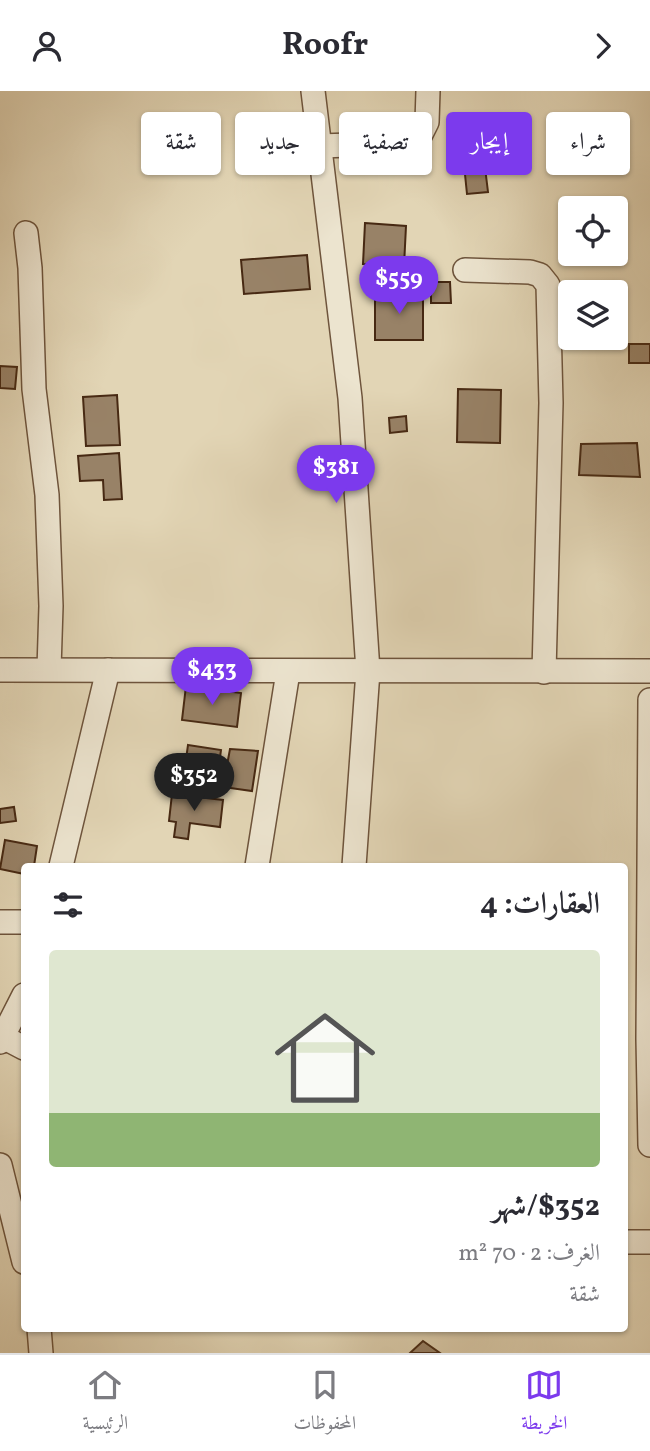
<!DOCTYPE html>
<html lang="ar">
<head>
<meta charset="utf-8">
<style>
  :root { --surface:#fff; --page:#f2f2f3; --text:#2b2b33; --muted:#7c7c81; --line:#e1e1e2; --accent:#7c3aed }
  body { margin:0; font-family:Vollkorn,Amiri,serif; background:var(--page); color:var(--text); direction:rtl; height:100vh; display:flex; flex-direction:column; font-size:26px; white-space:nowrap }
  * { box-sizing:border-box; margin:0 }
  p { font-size:23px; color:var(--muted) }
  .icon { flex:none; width:38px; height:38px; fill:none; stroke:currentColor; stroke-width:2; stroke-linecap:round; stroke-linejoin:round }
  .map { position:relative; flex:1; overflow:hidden; direction:ltr }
  .sheet { position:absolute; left:21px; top:772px; width:607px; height:469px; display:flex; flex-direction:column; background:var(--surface); border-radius:7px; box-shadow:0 2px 5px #0004; direction:rtl }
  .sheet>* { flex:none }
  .guide { position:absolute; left:21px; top:21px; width:609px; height:63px; direction:rtl; display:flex; gap:14px }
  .tools { position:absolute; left:558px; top:105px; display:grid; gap:14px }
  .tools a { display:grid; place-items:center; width:70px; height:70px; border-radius:7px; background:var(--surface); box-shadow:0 2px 5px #0004; font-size:35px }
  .price { position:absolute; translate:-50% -60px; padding:0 16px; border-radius:24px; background:var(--accent); color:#fff; font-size:23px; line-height:46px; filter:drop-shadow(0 2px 4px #0008) }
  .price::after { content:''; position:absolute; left:50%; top:42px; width:21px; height:16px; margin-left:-10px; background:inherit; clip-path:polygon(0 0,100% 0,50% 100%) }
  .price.on { background:#222; color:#fff }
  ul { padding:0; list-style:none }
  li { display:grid; align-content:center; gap:14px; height:371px; padding:0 28px }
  li span { display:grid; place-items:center; height:217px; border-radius:7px; color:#555 }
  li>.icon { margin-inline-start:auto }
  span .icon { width:126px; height:126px; fill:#fffc; stroke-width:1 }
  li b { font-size:30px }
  h2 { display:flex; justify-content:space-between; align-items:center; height:84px; padding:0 28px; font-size:30px }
  .chip { padding:0 24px; border-radius:7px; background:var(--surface); box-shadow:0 2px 5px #0004; font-size:24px; line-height:63px }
  .chip.on { background:var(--accent); color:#fff }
  header { display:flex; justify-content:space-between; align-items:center; height:91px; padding:0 28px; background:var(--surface); font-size:32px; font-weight:700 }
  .tabs { display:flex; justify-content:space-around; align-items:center; height:98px; border-top:2px solid var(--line); background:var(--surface); font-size:19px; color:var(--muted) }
  .tabs a { display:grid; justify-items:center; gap:4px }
  .tabs .on { color:var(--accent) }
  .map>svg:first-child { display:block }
  .building { fill:#988267; stroke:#472913; stroke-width:2 }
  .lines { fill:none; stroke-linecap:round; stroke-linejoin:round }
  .minor-casing { stroke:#6e543c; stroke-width:26 }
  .minor { stroke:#ece4cf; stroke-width:23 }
</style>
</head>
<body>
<header><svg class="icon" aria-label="forward" viewBox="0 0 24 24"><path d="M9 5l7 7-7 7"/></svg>Roofr<svg class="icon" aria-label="person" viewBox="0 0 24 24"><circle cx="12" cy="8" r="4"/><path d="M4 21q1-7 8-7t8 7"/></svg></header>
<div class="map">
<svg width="650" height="1262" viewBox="0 0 650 1262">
  <rect width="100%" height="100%" fill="#e2d5b5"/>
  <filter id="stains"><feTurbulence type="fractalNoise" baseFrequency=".00286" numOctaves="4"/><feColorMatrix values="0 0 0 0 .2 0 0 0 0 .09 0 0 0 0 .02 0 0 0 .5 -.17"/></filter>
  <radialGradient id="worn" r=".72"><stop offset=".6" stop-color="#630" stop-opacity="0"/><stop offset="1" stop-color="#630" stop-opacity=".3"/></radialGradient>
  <g class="building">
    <path d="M482 52 488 101 467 103 462 54Z"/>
    <path d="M365 132 406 135 404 175 363 173Z"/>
    <path d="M307 164 310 198 244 203 241 169Z"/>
    <path d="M431 191H450L451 212H431Z"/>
    <rect x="375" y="201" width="48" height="48"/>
    <rect x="629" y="253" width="21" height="19"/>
    <path d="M0 275 17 276 15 298 0 297Z"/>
    <path d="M458 298 501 299 500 352 457 351Z"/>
    <path d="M117 304 120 354 86 355 83 306Z"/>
    <path d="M406 325 407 340 390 342 389 327Z"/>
    <path d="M637 352 640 386 579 384 581 353Z"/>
    <path d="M119 362 122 408 104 409 103 389 80 390 78 365Z"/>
    <path d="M186 595 241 602 237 636 182 629Z"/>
    <path d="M188 654 221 659 216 695 183 690Z"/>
    <path d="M230 658 258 660 252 700 223 696Z"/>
    <path d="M172 703 223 709 220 736 190 732 188 748 174 746 176 731 169 730Z"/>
    <path d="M14 716 16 730 0 732V718Z"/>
    <path d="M5 749 37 755 34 775H24V783L0 778Z"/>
    <path d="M423 1250 440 1262H410Z"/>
  </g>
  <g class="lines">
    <g class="minor-casing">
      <g id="minor">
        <path d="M313 0 350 307 368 580 354 775"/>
        <path d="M320 55 410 52 418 49 427 31 428 0"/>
        <path d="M26 142 30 177 34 298 47 404 51 515 49 578"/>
        <path d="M465 179 530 181 540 184 548 194 551 312 544 581"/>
        <path d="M0 579 650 580"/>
        <path d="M650 609 648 948 650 1054"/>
        <path d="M61 775 108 579"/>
        <path d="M257 775 288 581"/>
        <path d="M0 831H24"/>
        <path d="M3 946 24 957"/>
        <path d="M0 951 24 904"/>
        <path d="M0 1074 24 1171"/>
        <path d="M625 1151H650"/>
        <path d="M39 1237 41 1262"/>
      </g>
    </g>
    <use href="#minor" class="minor"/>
  </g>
  <rect width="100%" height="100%" filter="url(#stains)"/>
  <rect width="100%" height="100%" fill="url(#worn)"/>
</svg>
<div class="tools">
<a><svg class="icon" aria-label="locate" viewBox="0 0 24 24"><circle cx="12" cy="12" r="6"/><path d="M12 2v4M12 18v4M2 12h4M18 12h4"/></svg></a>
<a><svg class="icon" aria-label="layers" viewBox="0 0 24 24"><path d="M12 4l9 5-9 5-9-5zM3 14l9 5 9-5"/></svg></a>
</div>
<b class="price" style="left:399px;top:225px">$559</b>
<b class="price" style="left:336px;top:414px">$381</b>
<b class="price" style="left:212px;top:616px">$433</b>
<b class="price on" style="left:194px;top:722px">$352</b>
<div class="guide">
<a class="chip">شراء</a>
<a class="chip on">إيجار</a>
<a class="chip">تصفية</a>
<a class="chip">جديد</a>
<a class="chip">شقة</a>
</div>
<section class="sheet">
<h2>العقارات: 4<svg class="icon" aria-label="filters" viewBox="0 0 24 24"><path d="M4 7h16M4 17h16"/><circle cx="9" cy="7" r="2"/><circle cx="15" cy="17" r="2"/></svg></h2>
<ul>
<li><span style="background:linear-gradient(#dfe7d0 75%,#8fb573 0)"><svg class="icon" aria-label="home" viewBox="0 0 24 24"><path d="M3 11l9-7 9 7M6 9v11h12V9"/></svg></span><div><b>$352/شهر</b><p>الغرف: 2 · 70 m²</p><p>شقة</p></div></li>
</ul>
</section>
</div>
<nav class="tabs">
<a class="on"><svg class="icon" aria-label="map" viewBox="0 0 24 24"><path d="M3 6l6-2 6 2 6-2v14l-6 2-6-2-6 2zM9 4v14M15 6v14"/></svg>الخريطة</a>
<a><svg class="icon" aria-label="saved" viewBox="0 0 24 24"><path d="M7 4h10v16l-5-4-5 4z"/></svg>المحفوظات</a>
<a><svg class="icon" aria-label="home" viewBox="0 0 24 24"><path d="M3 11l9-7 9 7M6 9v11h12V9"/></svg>الرئيسية</a>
</nav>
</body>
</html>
